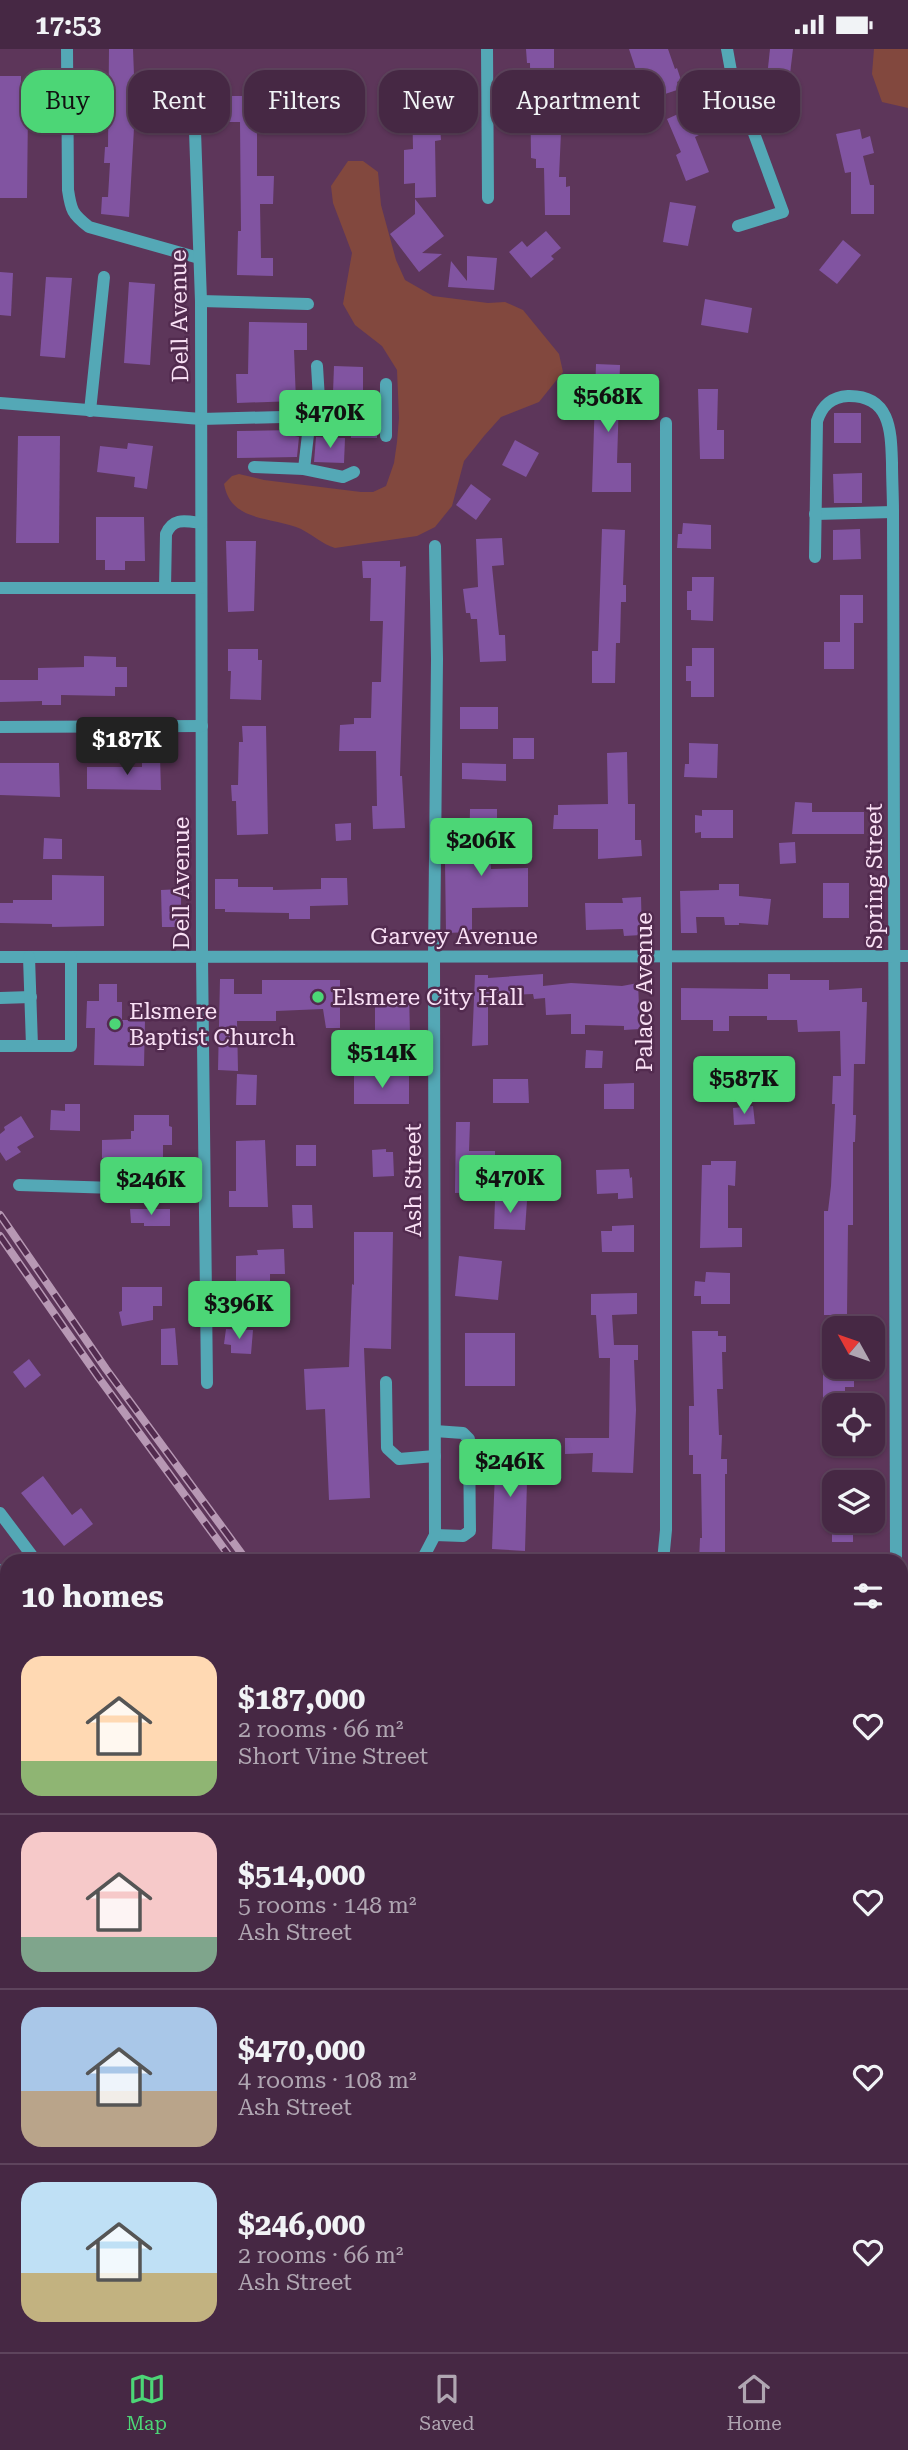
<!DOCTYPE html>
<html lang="en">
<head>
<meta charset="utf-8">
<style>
  :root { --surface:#462844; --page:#4d304b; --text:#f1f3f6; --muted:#b0a6b2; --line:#5e445d; --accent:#4cd676 }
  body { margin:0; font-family:"Roboto Serif",serif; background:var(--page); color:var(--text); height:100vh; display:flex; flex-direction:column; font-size:26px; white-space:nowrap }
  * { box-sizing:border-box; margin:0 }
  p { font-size:23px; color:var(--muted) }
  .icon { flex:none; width:38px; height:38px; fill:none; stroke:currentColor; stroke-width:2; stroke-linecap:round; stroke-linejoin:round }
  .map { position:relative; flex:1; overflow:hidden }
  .details { position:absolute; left:0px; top:1505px; width:908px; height:798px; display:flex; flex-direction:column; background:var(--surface); border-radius:21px 21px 0 0; box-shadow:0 2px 5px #0004,0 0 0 2px var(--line) }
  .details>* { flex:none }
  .hud { position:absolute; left:21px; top:21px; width:866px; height:63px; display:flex; gap:14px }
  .needle { width:46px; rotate:310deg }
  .buttons { position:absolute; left:822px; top:1267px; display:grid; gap:14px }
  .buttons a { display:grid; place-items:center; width:63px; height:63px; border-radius:14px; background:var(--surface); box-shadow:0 2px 5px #0004,0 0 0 2px var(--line); font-size:35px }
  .price { position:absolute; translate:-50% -60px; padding:0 16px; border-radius:7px; background:var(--accent); color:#111; font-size:23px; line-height:46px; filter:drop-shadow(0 2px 4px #0008) }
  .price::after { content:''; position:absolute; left:50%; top:42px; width:21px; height:16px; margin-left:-10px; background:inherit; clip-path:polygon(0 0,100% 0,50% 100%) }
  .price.current { background:#222; color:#fff }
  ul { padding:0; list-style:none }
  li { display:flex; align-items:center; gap:21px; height:175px; padding:0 21px }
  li+li { border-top:2px solid var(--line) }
  li span { display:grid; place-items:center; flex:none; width:196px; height:140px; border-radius:21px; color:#555 }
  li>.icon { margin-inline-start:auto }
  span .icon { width:84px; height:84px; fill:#fffc; stroke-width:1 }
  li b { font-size:30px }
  h2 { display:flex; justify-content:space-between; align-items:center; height:84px; padding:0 21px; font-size:30px }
  .tag { padding:0 24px; border-radius:21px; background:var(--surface); box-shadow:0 2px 5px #0004,0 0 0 2px var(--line); font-size:24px; line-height:63px }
  .tag.current { background:var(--accent); color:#111 }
  .status { display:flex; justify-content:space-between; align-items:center; height:49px; padding:0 35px; background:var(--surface); direction:ltr }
  .status svg { height:19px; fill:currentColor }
  .dock { display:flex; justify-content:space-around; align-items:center; height:98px; border-top:2px solid var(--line); background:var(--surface); font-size:19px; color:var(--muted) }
  .dock a { display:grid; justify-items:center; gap:4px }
  .dock .current { color:var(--accent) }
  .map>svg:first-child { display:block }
  .green { fill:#82483e }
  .building { fill:#8154a1 }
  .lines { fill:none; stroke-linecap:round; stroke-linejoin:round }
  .minor { stroke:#54a8b6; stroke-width:12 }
  .rail-casing { stroke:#b798b4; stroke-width:8 }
  .rail { stroke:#522b4f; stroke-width:5; stroke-dasharray:16; stroke-linecap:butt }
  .poi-dot { fill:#4cd676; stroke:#522b4f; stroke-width:2.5 }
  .labels { text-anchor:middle; stroke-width:5; stroke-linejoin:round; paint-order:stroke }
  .street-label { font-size:23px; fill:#f9e0f5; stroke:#522b4f }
  .poi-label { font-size:23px; fill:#f9e0f5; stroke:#522b4f; text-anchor:start }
</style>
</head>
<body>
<div class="status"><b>17:53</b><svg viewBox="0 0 49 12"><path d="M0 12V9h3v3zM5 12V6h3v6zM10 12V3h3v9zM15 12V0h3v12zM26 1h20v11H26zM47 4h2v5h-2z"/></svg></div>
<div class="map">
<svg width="908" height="2303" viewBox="0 0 908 2303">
  <rect width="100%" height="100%" fill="#5d365a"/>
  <g class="green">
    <path d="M874 0H908V59L882 53 872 25Z"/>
    <path d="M348 112H363L378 123 381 156 396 211 405 231 433 247 488 254 505 253 523 261 559 305 563 323 539 353 501 368 484 387 464 412 452 457 435 478 417 487 335 499C322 495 313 486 301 480 272 467 231 474 224 435L232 427 239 425 264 431 361 443H373L386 437 394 414 397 393 399 369 397 321 382 297 355 276 343 255 352 204 333 154 331 137Z"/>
    <path d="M353 2296H787L792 2303H355Z"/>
  </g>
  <g class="building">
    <path d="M109 0H133L136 79H134L129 168 101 165 102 148H108L110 114H104L105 98H108Z"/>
    <path d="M526 0H554V83H561L559 128H566V138L570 137V166H545L544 119H536V110L531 109 530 14H527Z"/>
    <path d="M629 0H668L675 20 677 19 681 31 677 33 680 40 656 48 654 41 644 45Z"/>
    <path d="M770 0H793L787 50 765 47Z"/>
    <path d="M0 27H21V59H28L27 149H0Z"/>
    <path d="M438 45 441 91 435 92 436 148 415 149V134L404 135V101L413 100 412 46Z"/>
    <path d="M227 47H255V57H263L262 73H257V127H274L273 155H260L261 209H273V227L237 226 238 182H241L240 73H227Z"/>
    <path d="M687 61 699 86 695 88 709 123 686 132 676 106 681 103 667 70Z"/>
    <path d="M860 80 862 90 870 87 874 104 863 107 870 136H874V165H851V123L845 124 836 85Z"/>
    <path d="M415 150 444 187 422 204 442 205 419 223 390 185 415 165Z"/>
    <path d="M670 153 696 157 688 197 663 193Z"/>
    <path d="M546 182 561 199 551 207 554 210 531 229 509 203 522 192 527 198Z"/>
    <path d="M843 191 861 206 837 235 819 221Z"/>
    <path d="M467 207 497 209 494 241 448 238 451 212 467 232Z"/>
    <path d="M0 223 13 224 11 267 0 266Z"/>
    <path d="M46 228 72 229 65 309 40 307Z"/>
    <path d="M129 233 155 235 150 316 124 314Z"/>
    <path d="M705 250 752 259 748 284 701 276Z"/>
    <path d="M249 273 307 274V301H294L296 352 237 354 236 325H248Z"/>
    <path d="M596 315 620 316 617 414H631V443H592Z"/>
    <path d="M334 317 363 318V344H333Z"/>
    <path d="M698 340H718L717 381H724V410H700Z"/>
    <rect x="351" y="362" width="26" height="27"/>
    <rect x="834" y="364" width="27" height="30"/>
    <path d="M295 381V387L299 388 297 408 237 409V382Z"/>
    <path d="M18 387H60L59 494H16Z"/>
    <path d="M316 388 345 389 344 414 314 413Z"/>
    <path d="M515 391 539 404 526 428 502 416Z"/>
    <path d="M128 394 153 397 147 440 134 438 135 428 97 423 100 397 127 400Z"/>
    <path d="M862 424V454H834L833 425Z"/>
    <path d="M471 435 491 450 476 471 456 456Z"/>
    <path d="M96 468H144L145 512H125V521H105V511H96Z"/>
    <path d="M683 474 711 476V500L677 499 678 485H682Z"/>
    <path d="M602 480 625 481 623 536H626V553H621L620 594H616L615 634H592V602H598Z"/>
    <path d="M860 480 861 510 833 511V481Z"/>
    <path d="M502 489 504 516 492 517 499 586H505L506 612 480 613 477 570H471L470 564H466L463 540 478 538 476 490Z"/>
    <path d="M226 492H256L254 562 228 563Z"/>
    <path d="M362 512H400V518L406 517 400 727H402L405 779 373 780 372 757H377L376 702H339L340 676 354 675V669H371L372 633H381L383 572H370L371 529H363Z"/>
    <path d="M692 528H714L713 572 691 571V561H687V542H692Z"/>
    <path d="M840 546H863V574H854V620H824V593H840Z"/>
    <path d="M692 599H714V648H691V632H686V617H692Z"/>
    <path d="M228 600H258V611H262L261 651 230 650 231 622H228Z"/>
    <path d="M84 607 116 608V618H127V638H115V647L61 646V656H42V652L0 653V631H38V619L84 618Z"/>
    <rect x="460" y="658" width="38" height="22"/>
    <path d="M242 677H266L268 785 237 786 236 752H232L231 736H238L239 693H243Z"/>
    <rect x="513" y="689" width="21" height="21"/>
    <path d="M689 694 718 695 717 729 684 728 685 715H689Z"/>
    <path d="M627 703 628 755H635V791H641L642 807 598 810V780H553L554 766H558V756L608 755 607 704Z"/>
    <path d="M160 707 161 741 87 740V718H142V708Z"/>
    <path d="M0 714H59L60 748 0 746Z"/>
    <path d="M462 714 506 715V732L462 730Z"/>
    <path d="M795 753 812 754V763H864V785H792Z"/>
    <path d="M470 760H497V787H489L491 820 528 819V858L472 859V883L446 884 445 812H469Z"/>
    <path d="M702 761H733V789H701V783L695 784V766L702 767Z"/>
    <path d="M351 774V791L336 792 335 775Z"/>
    <path d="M44 789 62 790V810H43Z"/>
    <path d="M795 793 796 814 780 815 779 794Z"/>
    <path d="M52 826 104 827V877L52 878V875L0 874V854H13V851H52Z"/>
    <path d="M321 829H347L348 856 310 857V870H289V864L225 863V860H215V830H238V838H273V841L321 840Z"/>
    <rect x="823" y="834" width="26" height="35"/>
    <path d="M719 835H739V847L771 850 768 876 739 874V876H725L724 868H696L697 884H681L680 842 719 841Z"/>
    <path d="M181 840V878H162L161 841Z"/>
    <path d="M641 848 642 886 624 887 623 880 586 881 585 854H623L622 849Z"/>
    <path d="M543 925V937L571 934 622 937 638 934 640 980 624 981V977L585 976V985H571V965L546 966 545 949 534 950 533 945 488 947V996L472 997 475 926H488V929Z"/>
    <path d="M768 925H790V931H829V941L862 939V953H867L865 1015H854L853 1066H856L855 1093H853V1176H848L847 1266H824V1162H828L831 1137 835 1055H832L833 1027H841L840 982 798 983 797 971H767V967H729V982H713V971H681V939L768 940Z"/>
    <path d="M220 930H234V945H262V931H340V979H326L323 960 276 962V972H237L238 1022 218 1021Z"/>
    <path d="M99 935H117V953H122V971H145L144 1017 94 1016 95 979H86L87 952H99Z"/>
    <path d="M409 943 410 986H375V946Z"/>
    <path d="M586 1001 603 1002 602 1019H585Z"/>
    <path d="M237 1025 257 1026 256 1056H236Z"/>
    <rect x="354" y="1027" width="55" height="28"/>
    <path d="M493 1030H528L529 1054H493Z"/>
    <path d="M634 1034V1060H604V1035Z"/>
    <path d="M65 1055H80V1082L50 1081 51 1061 65 1062Z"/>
    <path d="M753 1057 755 1075 734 1076 733 1059Z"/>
    <path d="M134 1066H169V1077L172 1078V1096H163V1118H142V1108L102 1109V1091L131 1090V1082H134Z"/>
    <path d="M21 1067 34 1088 17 1098 21 1103 6 1112 0 1103V1085L5 1081 4 1078Z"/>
    <path d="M456 1073H470L469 1102H495V1143L455 1144Z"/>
    <path d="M265 1091 268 1158H229V1142H236V1092Z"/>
    <rect x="296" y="1096" width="20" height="21"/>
    <path d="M386 1100V1103H393L394 1127 373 1128 372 1101Z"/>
    <path d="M711 1112H736L735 1137 728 1136V1179H742V1198L700 1199 702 1116H711Z"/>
    <path d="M629 1120 630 1129 632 1128 633 1149 618 1150V1144L597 1145 596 1121Z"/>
    <path d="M495 1151 527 1152 525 1181 494 1180Z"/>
    <path d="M292 1156H312L313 1179H293Z"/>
    <path d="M130 1160H170V1177H144V1174H131Z"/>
    <path d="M634 1176V1203H602L601 1182H612V1177Z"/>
    <path d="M354 1183H393L391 1300 364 1299 370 1449 329 1451 325 1360 306 1361 304 1320 349 1318 352 1235 354 1236Z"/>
    <path d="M284 1200 285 1225H270V1255H236V1207L258 1206 257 1201Z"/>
    <path d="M459 1207 502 1212 498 1251 455 1247Z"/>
    <path d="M706 1223 730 1224V1255H701V1247H694L695 1232 705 1233Z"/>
    <path d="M122 1238H162V1257H153V1271L122 1277 119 1263 122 1262Z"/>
    <path d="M637 1244V1265L612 1266 614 1296H638V1311H634L636 1361 633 1424 592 1423 593 1404 565 1405V1389H609L610 1309H599L596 1266H591V1245Z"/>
    <path d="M175 1279 178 1316H161V1280Z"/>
    <path d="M226 1280 253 1281 251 1305 231 1304V1296L224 1295Z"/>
    <path d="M692 1282H718V1287H726V1303H722L723 1340H717L719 1386H722L721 1410H727V1425H725V1512H699L700 1489H702L701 1425H693V1406H689V1357H694Z"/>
    <rect x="465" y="1284" width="50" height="53"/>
    <path d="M29 1310 41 1326 25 1339 13 1323Z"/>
    <path d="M823 1318H854V1338H845V1356H823Z"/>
    <path d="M496 1397 528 1398 525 1502 492 1500Z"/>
    <path d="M43 1427 72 1466 81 1459 93 1475 64 1497 21 1444Z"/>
    <rect x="832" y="1472" width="21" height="21"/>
  </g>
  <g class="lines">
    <g class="minor">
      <path d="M67 0 68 141C71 161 72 165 89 178L199 209"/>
      <path d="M487 0 488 149"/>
      <path d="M727 0 731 22 783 163 738 177"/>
      <path d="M195 82 201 252 202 908 207 1334"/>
      <path d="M201 252 308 255"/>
      <path d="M0 354 201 370 320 367 317 317"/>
      <path d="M319 357 352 353H385"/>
      <path d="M90 362 104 228"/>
      <path d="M386 387V335"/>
      <path d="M254 418 304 420 343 428 354 423"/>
      <path d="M304 420 310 368"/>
      <path d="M815 465 893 463"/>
      <path d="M815 508 817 372C822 357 831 348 848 347 891 346 891 383 892 414 892 430 893 447 893 463L896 1512"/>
      <path d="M0 539H201"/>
      <path d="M165 539 166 485C173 468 186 472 201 474"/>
      <path d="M0 678 202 677"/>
      <path d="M0 908 908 907"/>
      <path d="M0 949 31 948"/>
      <path d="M0 997H32L29 908"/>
      <path d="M32 997H71V908"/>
      <path d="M19 1136 148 1140 204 1137"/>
      <path d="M386 1333 387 1399 399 1410 435 1407"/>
      <path d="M0 1464 36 1512"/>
      <path d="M435 1486 463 1487 470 1482 469 1390 463 1384 435 1382"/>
      <path d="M422 1511 435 1486 434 908 437 610 435 497"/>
      <path d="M663 1512 666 1481V374"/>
      <path d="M0 1521 7 1581"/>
      <path d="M901 1935 908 1936"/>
      <path d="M0 1969H7"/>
      <path d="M0 2244 7 2243"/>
      <path d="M901 2258 908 2253"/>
      <path d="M92 2296 93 2303"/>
      <path d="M353 2296 355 2303"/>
      <path d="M775 2296 783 2303"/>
      <path d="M884 2296 890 2303"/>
    </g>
    <g class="rail-casing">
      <g id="rail">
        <path d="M0 1166 106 1320 247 1512"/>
        <path d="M0 1187 99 1329 233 1512"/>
        <path d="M810 2296 815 2303"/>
        <path d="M823 2296 828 2303"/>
      </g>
    </g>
    <use href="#rail" class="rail"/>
  </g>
  <g class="poi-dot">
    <circle cx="318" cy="948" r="7"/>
    <circle cx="115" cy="975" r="7"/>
  </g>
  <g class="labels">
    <g class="street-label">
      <text transform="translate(179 267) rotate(-91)" y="8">Dell Avenue</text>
      <text transform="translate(874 827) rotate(-90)" y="8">Spring Street</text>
      <text transform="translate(181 834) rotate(-90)" y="8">Dell Avenue</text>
      <text x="454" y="895">Garvey Avenue</text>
      <text transform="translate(644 943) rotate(-90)" y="8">Palace Avenue</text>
      <text transform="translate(413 1131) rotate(-90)" y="8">Ash Street</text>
    </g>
    <g class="poi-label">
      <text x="332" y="956">Elsmere City Hall</text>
      <text x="129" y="970">Elsmere<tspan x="129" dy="26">Baptist Church</tspan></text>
    </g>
  </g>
</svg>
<div class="buttons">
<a><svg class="needle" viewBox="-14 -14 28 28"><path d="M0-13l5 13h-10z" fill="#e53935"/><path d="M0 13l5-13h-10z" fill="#b0a6b2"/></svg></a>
<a><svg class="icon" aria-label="locate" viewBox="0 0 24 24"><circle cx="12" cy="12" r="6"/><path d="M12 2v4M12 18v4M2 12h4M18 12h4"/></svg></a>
<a><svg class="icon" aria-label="layers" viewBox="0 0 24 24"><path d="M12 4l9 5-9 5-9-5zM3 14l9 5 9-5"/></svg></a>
</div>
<b class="price" style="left:608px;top:385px">$568K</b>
<b class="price" style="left:330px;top:401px">$470K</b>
<b class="price current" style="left:127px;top:728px">$187K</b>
<b class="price" style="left:481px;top:829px">$206K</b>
<b class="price" style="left:382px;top:1041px">$514K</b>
<b class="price" style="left:744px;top:1067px">$587K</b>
<b class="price" style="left:510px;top:1166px">$470K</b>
<b class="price" style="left:151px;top:1168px">$246K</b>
<b class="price" style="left:239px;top:1292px">$396K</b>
<b class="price" style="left:510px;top:1450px">$246K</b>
<div class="hud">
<a class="tag current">Buy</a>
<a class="tag">Rent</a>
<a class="tag">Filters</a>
<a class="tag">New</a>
<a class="tag">Apartment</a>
<a class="tag">House</a>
</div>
<section class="details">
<h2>10 homes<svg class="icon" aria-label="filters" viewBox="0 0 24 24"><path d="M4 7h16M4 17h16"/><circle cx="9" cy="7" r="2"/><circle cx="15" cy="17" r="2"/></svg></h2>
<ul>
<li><span style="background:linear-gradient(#ffd9b3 75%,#8fb573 0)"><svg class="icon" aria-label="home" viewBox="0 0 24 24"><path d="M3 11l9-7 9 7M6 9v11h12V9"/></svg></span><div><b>$187,000</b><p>2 rooms · 66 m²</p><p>Short Vine Street</p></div><svg class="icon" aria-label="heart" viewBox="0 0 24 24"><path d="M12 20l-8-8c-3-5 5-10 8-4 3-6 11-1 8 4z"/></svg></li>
<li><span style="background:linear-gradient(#f6c9c9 75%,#7fa58c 0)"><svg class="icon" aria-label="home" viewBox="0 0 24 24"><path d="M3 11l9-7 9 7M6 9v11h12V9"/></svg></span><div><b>$514,000</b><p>5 rooms · 148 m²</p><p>Ash Street</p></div><svg class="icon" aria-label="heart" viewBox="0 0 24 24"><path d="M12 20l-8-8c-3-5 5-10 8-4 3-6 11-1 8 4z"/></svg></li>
<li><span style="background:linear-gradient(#a9c7e8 60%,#b9a48a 0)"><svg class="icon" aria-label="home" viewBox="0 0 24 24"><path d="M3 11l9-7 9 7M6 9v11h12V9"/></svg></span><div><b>$470,000</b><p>4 rooms · 108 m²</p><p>Ash Street</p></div><svg class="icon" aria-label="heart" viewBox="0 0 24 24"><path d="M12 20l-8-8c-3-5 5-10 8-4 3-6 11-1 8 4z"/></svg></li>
<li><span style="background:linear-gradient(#bfe0f5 65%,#c2b280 0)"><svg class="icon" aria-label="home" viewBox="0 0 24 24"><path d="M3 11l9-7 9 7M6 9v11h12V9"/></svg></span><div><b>$246,000</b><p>2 rooms · 66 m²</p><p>Ash Street</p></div><svg class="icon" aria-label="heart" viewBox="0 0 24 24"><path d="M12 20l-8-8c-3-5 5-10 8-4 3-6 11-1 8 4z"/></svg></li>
</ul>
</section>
</div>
<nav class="dock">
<a class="current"><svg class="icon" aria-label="map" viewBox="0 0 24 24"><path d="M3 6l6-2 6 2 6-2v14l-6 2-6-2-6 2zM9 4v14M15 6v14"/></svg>Map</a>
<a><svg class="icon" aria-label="saved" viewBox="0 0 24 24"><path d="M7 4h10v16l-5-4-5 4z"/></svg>Saved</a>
<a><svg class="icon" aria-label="home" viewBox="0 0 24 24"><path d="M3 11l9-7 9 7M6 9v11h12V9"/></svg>Home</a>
</nav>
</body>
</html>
